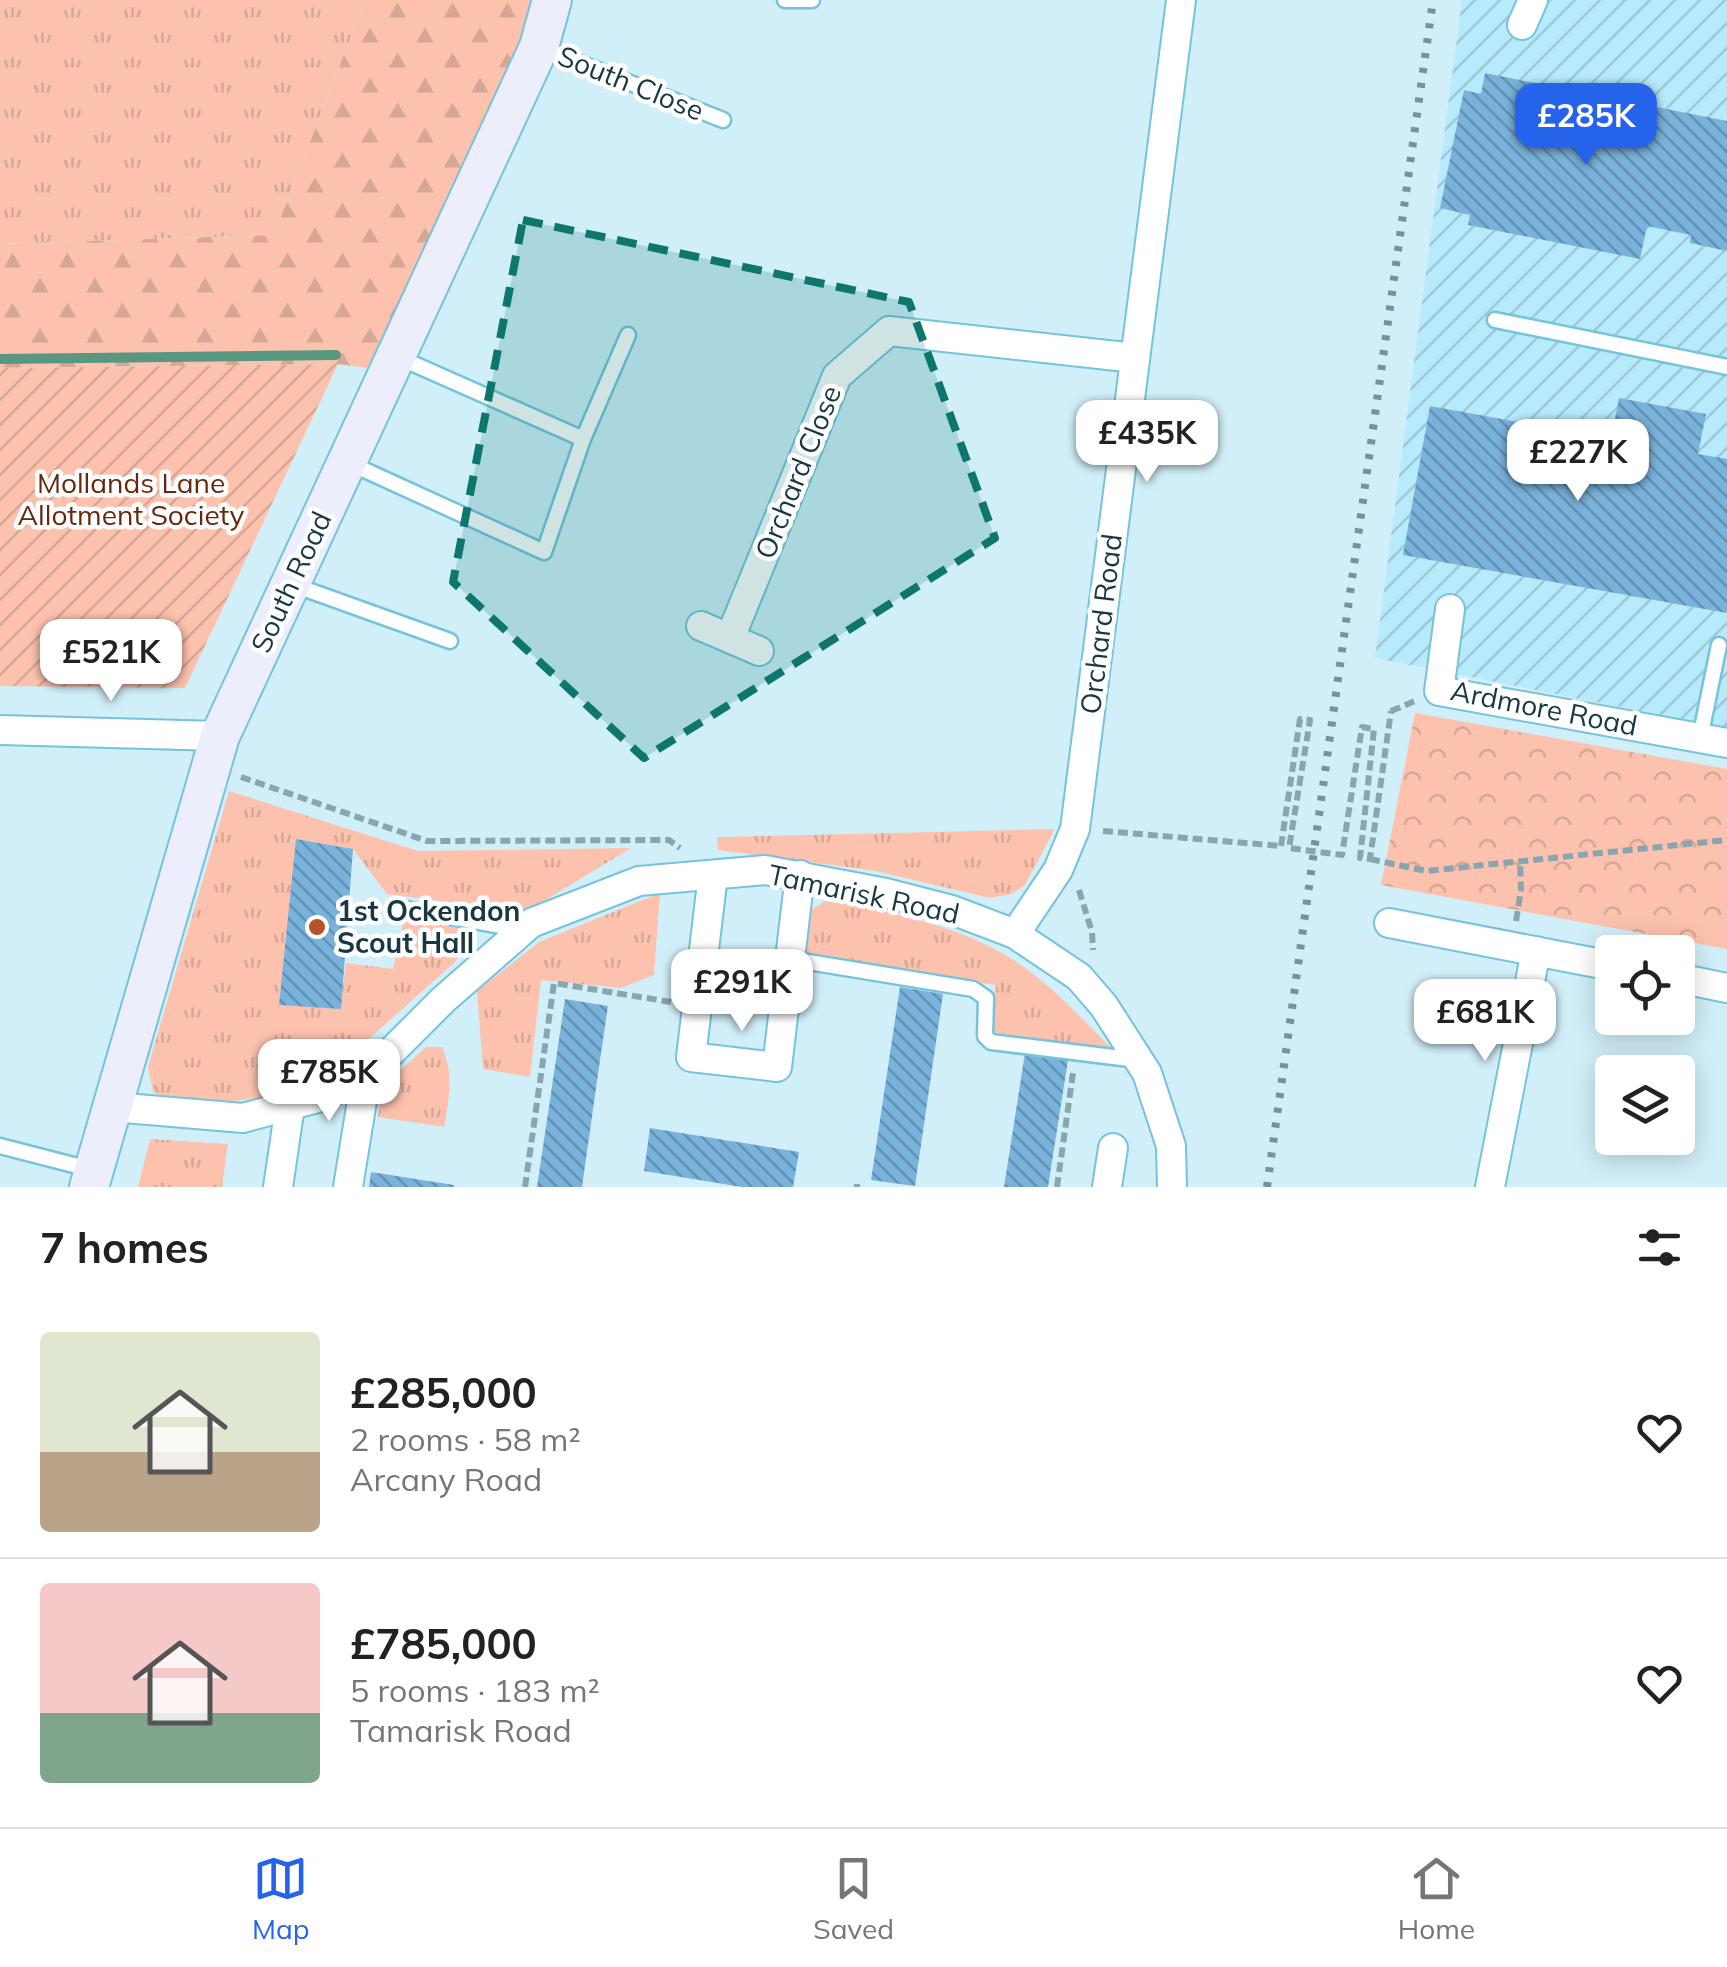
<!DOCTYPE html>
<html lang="en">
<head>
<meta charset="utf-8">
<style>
  :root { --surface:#fff; --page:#f6f6f6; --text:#222; --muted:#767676; --line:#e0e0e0; --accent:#2563eb }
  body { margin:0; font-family:Mulish,sans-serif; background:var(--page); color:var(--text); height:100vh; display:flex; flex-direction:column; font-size:38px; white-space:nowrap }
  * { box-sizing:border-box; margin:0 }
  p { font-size:32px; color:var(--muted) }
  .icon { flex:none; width:55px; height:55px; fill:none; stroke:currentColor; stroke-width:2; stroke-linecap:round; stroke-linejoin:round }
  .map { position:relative; height:1187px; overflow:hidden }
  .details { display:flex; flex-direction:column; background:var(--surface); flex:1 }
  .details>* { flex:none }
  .tools { position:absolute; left:1595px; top:935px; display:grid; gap:20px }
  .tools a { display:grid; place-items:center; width:100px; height:100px; border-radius:10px; background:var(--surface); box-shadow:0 5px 25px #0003; font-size:50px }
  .price { position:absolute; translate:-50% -85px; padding:0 22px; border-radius:20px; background:#fff; color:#222; font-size:32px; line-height:65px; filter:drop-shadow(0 2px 5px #0008) }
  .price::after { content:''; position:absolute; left:50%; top:60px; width:30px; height:22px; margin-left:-15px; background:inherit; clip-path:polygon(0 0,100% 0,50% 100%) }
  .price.on { background:var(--accent); color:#fff }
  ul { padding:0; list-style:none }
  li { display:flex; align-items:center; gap:30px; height:250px; padding:0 40px }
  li+li { border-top:2px solid var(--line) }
  li span { display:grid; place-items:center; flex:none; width:280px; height:200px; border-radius:10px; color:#555 }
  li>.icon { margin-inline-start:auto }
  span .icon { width:120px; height:120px; fill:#fffc; stroke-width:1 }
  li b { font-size:42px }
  h2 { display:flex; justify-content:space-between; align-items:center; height:120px; padding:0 40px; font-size:42px }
  .tab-bar { display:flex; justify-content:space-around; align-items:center; height:140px; border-top:2px solid var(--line); background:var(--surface); font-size:28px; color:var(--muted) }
  .tab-bar a { display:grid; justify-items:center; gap:5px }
  .tab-bar .on { color:var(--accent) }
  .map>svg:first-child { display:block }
  .industrial { fill:url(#industrial-furrows) }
  .grass { fill:url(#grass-tufts) }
  .forest { fill:url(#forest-firs) }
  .park { fill:url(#park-crowns) }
  .garden { fill:url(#garden-furrows) }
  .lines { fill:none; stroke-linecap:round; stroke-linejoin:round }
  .stream { stroke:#599780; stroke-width:10 }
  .building { fill:url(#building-back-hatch) }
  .lane-casing { stroke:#75c3dc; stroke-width:19 }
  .street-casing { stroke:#75c3dc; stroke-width:32 }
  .secondary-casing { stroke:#75c3dc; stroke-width:42 }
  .path { stroke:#87a6b0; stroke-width:6; stroke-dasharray:10 5; stroke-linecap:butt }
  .lane { stroke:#fff; stroke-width:14 }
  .street { stroke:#fff; stroke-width:28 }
  .secondary { stroke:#edeefc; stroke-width:38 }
  .rail { stroke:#74939e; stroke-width:8; stroke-dasharray:5 10; stroke-linecap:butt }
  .path-bridge { stroke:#87a6b0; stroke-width:6; stroke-dasharray:10 5; stroke-linecap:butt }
  .marked { fill:#0f766e; fill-opacity:0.2; stroke:#0f766e; stroke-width:8; stroke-dasharray:20 12; stroke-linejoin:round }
  .poi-dot { fill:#b85228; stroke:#fff; stroke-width:4 }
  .labels { text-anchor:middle; stroke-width:9; stroke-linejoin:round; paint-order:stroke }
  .street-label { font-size:28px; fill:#173843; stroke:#fff }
  .park-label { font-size:28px; fill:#66270d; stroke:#fff }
  .poi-label { font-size:28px; font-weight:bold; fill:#173843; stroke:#fff; text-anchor:start }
</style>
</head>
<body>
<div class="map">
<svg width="1727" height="1187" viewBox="0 0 1727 1187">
  <defs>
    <pattern id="industrial-furrows" width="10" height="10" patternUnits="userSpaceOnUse" patternTransform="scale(2.5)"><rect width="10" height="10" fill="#b7eafb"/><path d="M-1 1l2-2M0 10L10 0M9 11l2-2" fill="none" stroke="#9dc9d8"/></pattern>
    <pattern id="grass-tufts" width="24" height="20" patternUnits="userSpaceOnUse" patternTransform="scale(2.5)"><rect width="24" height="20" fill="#fcc2ad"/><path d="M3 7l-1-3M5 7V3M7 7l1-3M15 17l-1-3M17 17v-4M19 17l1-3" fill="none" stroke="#d7a796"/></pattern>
    <pattern id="forest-firs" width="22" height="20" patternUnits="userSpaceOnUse" patternTransform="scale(2.5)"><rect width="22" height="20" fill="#fcc2ad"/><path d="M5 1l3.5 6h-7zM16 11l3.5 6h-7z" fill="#d7a796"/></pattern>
    <pattern id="park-crowns" width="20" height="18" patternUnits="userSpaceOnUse" patternTransform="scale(2.5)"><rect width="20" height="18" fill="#fcc2ad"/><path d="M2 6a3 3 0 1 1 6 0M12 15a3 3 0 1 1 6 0" fill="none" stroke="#d7a796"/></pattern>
    <pattern id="garden-furrows" width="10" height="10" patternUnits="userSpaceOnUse" patternTransform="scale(2.5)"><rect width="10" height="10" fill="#fcc2ad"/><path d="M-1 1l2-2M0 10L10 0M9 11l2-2" fill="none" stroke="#d7a796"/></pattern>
    <pattern id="building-back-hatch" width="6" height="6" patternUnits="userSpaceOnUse" patternTransform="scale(2.5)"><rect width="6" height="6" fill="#79b2db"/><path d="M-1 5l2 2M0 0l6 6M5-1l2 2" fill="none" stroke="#6292b3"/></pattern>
  </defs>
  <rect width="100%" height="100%" fill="#d1eff9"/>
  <path class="industrial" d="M1462 0H1727V728L1375 658Z"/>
  <g class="grass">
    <path d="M0 0H365L274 235 0 244Z"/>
    <path d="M229 791 418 851 631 848 526 912 387 894 353 849 297 839 280 1004 340 1009 346 963 393 969 404 919 461 928 468 940 455 962 345 1060 272 1096 189 1107 153 1092 148 1067Z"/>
    <path d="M1055 829 1025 885 1012 894 990 898 876 871 718 850 717 837Z"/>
    <path d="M660 893 654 975 621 988 541 980 530 1077 483 1069 477 991 539 942Z"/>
    <path d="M829 899C890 913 954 924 1007 956 1048 981 1080 1016 1112 1049L991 1032 996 985 804 960V924L809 911Z"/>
    <path d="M426 1047H442C454 1073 449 1100 444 1127L378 1117 383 1086Z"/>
    <path d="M150 1139 228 1144 222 1187H138Z"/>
  </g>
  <path class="forest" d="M365 0H538L533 19 406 294 369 368 338 364 0 368V244L274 235Z"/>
  <path class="park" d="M1415 713 1727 769V949L1381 885Z"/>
  <path class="garden" d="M338 364 185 688 0 686V368Z"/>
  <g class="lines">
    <path class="stream" d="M0 359 336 355"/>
  </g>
  <g class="building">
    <path d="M1485 73 1727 121V251L1690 243 1691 235 1647 226 1640 259 1468 225 1470 215 1440 208 1464 90 1481 94Z"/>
    <path d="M1619 398 1706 414 1698 454 1727 459V613L1403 555 1430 406 1611 439Z"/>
    <path d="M296 839 353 849 341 1009 279 1005Z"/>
    <path d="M900 987 943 994 915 1186 871 1180Z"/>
    <path d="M565 999 608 1006 600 1060 582 1187H537Z"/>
    <path d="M1025 1053 1068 1060 1048 1187H1004Z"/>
    <path d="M650 1128 799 1152 793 1187H742L644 1171Z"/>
    <path d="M371 1172 454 1185V1187H369Z"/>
  </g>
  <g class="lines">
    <g class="lane-casing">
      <g id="lane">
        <path d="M785 0H812"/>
        <path d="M540 47 723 120"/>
        <path d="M1495 320 1727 367"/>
        <path d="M583 439 628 335"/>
        <path d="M347 462 544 552 583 439 398 357"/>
        <path d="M291 584 450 641"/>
        <path d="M1700 738 1719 645"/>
        <path d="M401 908 523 930"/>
        <path d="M790 959 973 989 986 998 985 1036 991 1042 1138 1060"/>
        <path d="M0 1146 93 1170"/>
      </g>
    </g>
    <g class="street-casing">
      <g id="street">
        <path d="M1522 25 1533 0"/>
        <path d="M1450 609 1439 691 1727 743"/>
        <path d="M701 626 759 651"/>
        <path d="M730 638 837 376 889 331 1135 358"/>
        <path d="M0 730 220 736"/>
        <path d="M713 875 691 1057 777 1067 800 875"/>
        <path d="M1389 923 1612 966"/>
        <path d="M1015 934 1058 870 1075 829 1181 0"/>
        <path d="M1678 978 1727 988"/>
        <path d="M113 1107 243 1118 325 1096 387 1056 443 1000 531 923 639 881 765 870 886 893 952 910 1015 934 1079 977 1104 1006 1147 1073 1171 1146 1172 1187"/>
        <path d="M278 1187 290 1106"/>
        <path d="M348 1187 367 1070"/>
        <path d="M1107 1187 1113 1148"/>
        <path d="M1490 1187 1536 951"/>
      </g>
    </g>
    <g class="secondary-casing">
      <path id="secondary" d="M89 1187 220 736 539 47 552 0"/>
    </g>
    <g class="path">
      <path d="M1391 711 1415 701"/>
      <path d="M241 777 427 841 669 840 680 848"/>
      <path d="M1103 831 1281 846"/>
      <path d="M1370 859 1426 871 1727 840"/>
      <path d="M1079 890 1092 932 1093 950"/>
      <path d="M1516 921 1521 890 1520 861"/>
      <path d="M525 1187 554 983 671 1002"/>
      <path d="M854 1187H860"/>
      <path d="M1057 1187 1073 1073"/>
    </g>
    <use href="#lane" class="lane"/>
    <use href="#street" class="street"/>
    <use href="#secondary" class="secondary"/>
    <path class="rail" d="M1267 1187 1433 0"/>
    <path class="path-bridge" d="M1281 846 1300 719 1310 720 1289 848 1342 855 1362 727 1374 729 1360 858 1370 859 1391 711"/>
  </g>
  <path class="marked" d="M523 220 909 302 995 538 644 758 453 582Z"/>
  <circle class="poi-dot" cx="317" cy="927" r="10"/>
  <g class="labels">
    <g class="street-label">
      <text transform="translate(631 83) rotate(22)" y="10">South Close</text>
      <text transform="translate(798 472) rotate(-68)" y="10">Orchard Close</text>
      <text transform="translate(291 582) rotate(-65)" y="10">South Road</text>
      <text transform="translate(1101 624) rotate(-83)" y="10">Orchard Road</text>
      <text transform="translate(1544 708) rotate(11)" y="10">Ardmore Road</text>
      <text transform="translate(864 894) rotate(12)" y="10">Tamarisk Road</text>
    </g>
    <g class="park-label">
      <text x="131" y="493">Mollands Lane<tspan x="131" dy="32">Allotment Society</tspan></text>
    </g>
    <g class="poi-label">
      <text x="337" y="921">1st Ockendon<tspan x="337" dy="32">Scout Hall</tspan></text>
    </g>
  </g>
</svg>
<div class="tools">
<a><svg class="icon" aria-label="locate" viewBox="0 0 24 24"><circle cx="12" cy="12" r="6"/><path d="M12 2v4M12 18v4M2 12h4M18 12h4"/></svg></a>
<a><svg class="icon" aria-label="layers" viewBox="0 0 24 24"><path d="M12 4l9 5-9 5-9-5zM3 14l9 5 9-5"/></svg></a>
</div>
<b class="price on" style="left:1586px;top:168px">£285K</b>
<b class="price" style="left:1147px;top:485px">£435K</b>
<b class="price" style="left:1578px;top:504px">£227K</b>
<b class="price" style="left:111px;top:704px">£521K</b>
<b class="price" style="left:742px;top:1034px">£291K</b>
<b class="price" style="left:1485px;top:1064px">£681K</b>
<b class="price" style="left:329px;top:1124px">£785K</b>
</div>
<section class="details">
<h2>7 homes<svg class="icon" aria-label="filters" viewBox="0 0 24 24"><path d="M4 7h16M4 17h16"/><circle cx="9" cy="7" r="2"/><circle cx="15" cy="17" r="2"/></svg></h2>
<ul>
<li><span style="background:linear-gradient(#dfe7d0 60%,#b9a48a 0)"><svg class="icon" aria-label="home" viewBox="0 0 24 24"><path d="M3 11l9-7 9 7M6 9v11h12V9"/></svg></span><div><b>£285,000</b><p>2 rooms · 58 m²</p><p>Arcany Road</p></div><svg class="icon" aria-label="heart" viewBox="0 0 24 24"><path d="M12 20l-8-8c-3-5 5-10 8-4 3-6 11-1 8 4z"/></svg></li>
<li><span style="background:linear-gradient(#f6c9c9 65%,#7fa58c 0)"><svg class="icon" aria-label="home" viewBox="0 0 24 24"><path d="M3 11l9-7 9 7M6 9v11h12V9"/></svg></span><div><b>£785,000</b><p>5 rooms · 183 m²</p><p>Tamarisk Road</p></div><svg class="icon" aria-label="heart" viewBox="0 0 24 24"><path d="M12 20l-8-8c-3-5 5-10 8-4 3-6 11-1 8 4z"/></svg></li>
</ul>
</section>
<nav class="tab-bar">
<a class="on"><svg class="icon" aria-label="map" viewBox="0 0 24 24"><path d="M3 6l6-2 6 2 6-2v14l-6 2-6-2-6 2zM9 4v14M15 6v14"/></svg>Map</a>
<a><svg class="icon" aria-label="saved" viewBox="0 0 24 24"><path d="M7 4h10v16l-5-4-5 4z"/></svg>Saved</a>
<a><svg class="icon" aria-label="home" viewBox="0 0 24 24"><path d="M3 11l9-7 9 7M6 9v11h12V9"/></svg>Home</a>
</nav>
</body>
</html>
